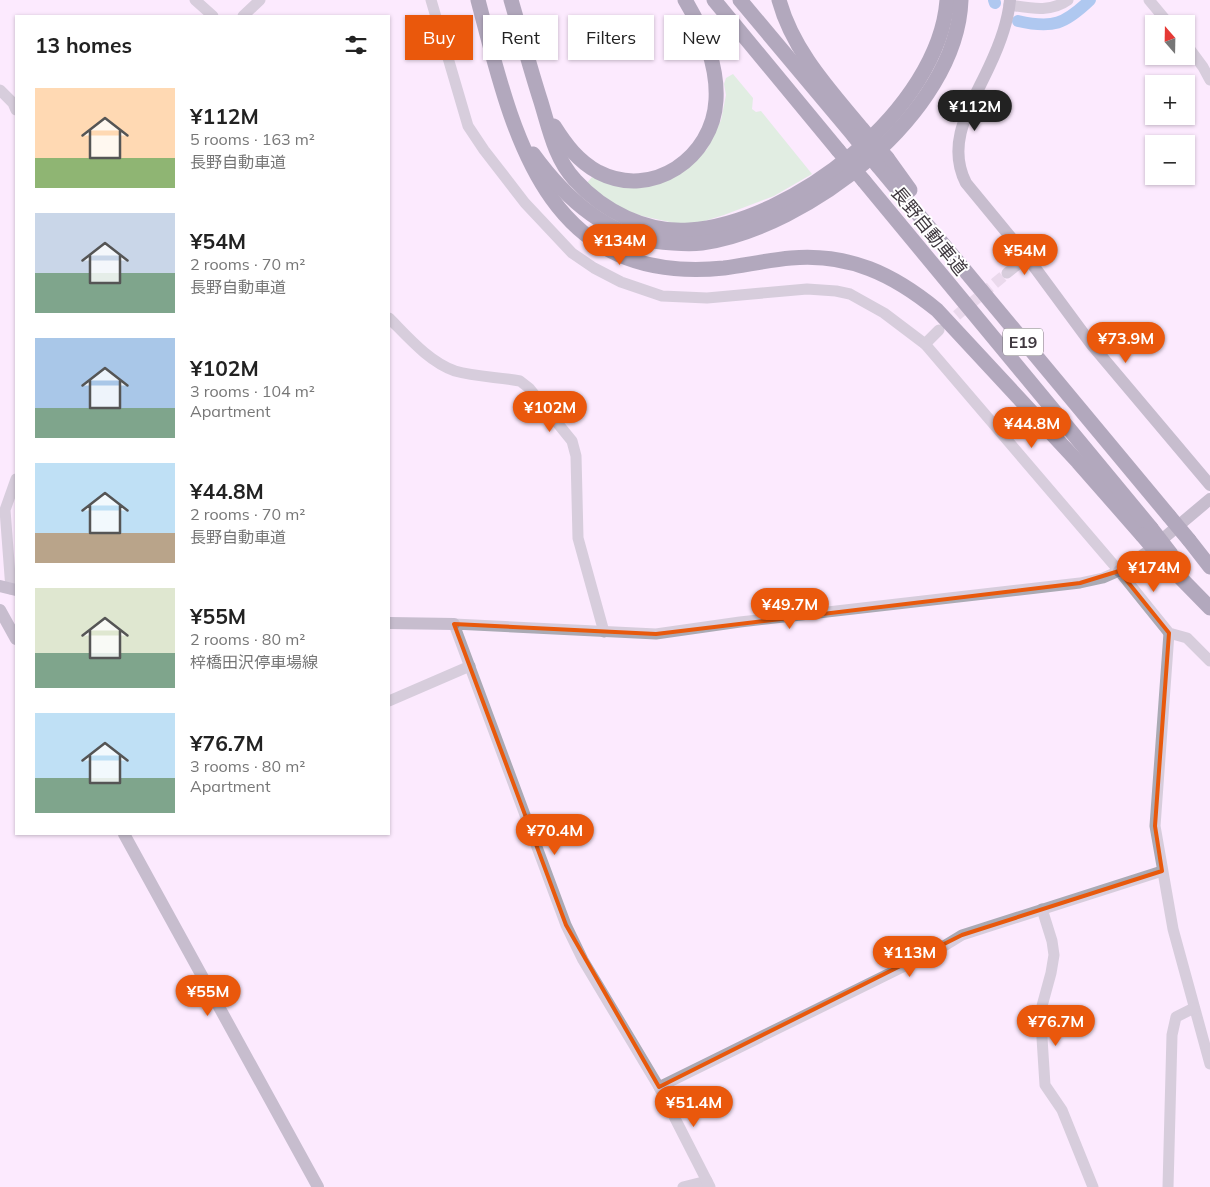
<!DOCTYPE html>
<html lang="en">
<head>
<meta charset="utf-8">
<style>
  :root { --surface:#fff; --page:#f2f2f2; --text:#222; --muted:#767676; --accent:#ea580c }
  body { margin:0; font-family:Mulish,"Noto Sans JP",sans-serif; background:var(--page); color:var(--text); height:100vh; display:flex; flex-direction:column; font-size:19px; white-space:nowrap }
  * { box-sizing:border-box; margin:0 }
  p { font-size:16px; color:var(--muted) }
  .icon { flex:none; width:28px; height:28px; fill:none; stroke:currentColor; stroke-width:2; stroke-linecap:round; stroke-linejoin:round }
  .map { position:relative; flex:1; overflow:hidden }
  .panel { position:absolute; left:15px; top:15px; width:375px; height:820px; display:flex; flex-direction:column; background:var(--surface); border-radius:0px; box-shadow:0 1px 4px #0004 }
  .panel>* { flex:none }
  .top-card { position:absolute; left:405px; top:15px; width:475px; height:45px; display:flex; gap:10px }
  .needle { width:32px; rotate:340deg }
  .controls { position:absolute; left:1145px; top:15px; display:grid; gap:10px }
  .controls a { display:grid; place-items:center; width:50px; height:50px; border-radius:0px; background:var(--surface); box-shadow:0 1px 4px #0004; font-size:25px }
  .price { position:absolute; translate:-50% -42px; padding:0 11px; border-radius:18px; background:var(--accent); color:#fff; font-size:16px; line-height:32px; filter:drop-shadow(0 1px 2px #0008) }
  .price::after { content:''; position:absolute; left:50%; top:30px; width:15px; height:11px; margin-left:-8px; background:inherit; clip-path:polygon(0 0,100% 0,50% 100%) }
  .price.on { background:#222; color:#fff }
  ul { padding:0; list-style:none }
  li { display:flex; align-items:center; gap:15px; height:125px; padding:0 20px }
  li span { display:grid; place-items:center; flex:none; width:140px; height:100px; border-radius:0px; color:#555 }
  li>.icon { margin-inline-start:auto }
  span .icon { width:60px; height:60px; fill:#fffc; stroke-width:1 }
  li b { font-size:21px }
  h2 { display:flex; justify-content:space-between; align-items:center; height:60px; padding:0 20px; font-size:21px }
  .pill { padding:0 18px; border-radius:0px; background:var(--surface); box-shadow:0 1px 4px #0004; font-size:18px; line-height:45px }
  .pill.on { background:var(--accent); color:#fff }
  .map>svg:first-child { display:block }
  .green { fill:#c0f2c2 }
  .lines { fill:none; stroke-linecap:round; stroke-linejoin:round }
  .canal { stroke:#52a0e1; stroke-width:12 }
  .street-tunnel { stroke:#d6c6d8; stroke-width:11; stroke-dasharray:11 5.5; stroke-linecap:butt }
  .street { stroke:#aaaab4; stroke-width:11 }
  .secondary { stroke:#878796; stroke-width:12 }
  .highway { stroke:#5a5a6f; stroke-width:15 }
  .highway-bridge { stroke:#5a5a6f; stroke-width:15 }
  .marked { fill:none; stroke:#e8590c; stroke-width:4; stroke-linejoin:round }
  .labels { text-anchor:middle; stroke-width:4; stroke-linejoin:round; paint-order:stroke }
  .shield { fill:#fff; stroke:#797479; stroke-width:1 }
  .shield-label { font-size:16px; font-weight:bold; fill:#3f383f }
  .street-label { font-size:18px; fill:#3f383f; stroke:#fff }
</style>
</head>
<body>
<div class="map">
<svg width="1210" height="1187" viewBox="0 0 1210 1187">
  <rect width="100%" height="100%" fill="#fceafe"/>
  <path class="green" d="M733 74 753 98 752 109 756 112 761 111 812 174 774 196 724 215 698 223H674L642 216 616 207 586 184 592 177 630 188 653 184 692 164 707 149 721 120 726 95 724 84 726 78Z"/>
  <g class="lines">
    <g class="canal">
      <path d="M994 0 995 3"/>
      <path d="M1018 21C1053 29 1065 24 1090 0"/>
    </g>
    <path class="street-tunnel" d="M944 326 1007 273"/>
    <g class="street">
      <path d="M195 0 213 16"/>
      <path d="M431 0 468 126 484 150 525 203 572 253 594 268 621 282 662 296 707 298 807 289 836 291 850 294 884 313 925 344 1119 571 1169 633 1187 638 1210 661"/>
      <path d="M1149 0 1169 24"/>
      <path d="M1009 5C1030 8 1050 13 1068 0"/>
      <path d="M243 16 260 0"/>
      <path d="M1186 44 1203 67 1210 80"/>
      <path d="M0 90 13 103 16 110"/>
      <path d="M1007 273 1027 257"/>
      <path d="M389 318C408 337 429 362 455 371 476 377 499 377 520 381L529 388 572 441 576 456 578 538 604 632"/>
      <path d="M925 344 939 330"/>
      <path d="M11 589 5 510 16 479"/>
      <path d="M1169 633 1155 826 1173 929 1210 1064"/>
      <path d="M389 701 470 666"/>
      <path d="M1042 909 1052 941 1054 955 1051 973 1042 1006V1038L1045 1085 1062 1110 1093 1187"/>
      <path d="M659 1087 939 949 962 935 1162 871"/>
      <path d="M683 1187 707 1181"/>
      <path d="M710 1187 659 1087 583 960 566 925 454 624 656 634 740 622 1080 583 1103 578 1119 571"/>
      <path d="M1168 1187 1172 1035 1176 1017 1194 1008"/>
    </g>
    <g class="secondary">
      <path d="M1010 0C1008 22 999 46 989 67 972 104 945 142 966 183L1027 257 1092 345 1210 485"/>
      <path d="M1119 571 1146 553 1210 499"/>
      <path d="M0 586 16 590"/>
      <path d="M0 610 16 639"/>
      <path d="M389 623 454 624"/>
      <path d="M124 834 318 1187"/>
    </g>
    <g class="highway">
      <path d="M478 0C514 137 545 286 724 268 746 265 769 260 791 258 849 253 893 274 937 310L1078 462 1142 535"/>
      <path d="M511 0C521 34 530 68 541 102 549 128 555 159 575 180 603 211 646 233 689 230 793 223 939 109 947 0"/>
      <path d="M714 0 838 150"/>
      <path d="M740 0 854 136"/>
      <path d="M779 0C793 51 829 89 862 129"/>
      <path d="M554 126C566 145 578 161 598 172 652 200 713 158 716 100 718 65 703 30 685 0"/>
      <path d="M533 154C562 194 602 232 653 241 669 243 686 245 702 243 807 228 957 114 961 0"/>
      <path d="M887 158 910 190"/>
      <path d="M878 166 1169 516"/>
      <path d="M864 181 1151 528"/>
      <path d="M1189 540 1210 567"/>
      <path d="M1163 560 1210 608"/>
    </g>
    <g class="highway-bridge">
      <path d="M862 129 887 158"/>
      <path d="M854 136 878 166"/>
      <path d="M838 150 864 181"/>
      <path d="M1169 516 1189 540"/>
      <path d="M1151 528 1171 554"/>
      <path d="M1142 535 1163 560"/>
    </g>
  </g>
  <path d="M0 0H1210V1187H0ZM1119 571 1169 633 1155 826 1162 871 962 935 659 1087 566 925 454 624 656 634 1080 583Z" fill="#fceafe" fill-opacity=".55" fill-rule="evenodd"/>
  <path class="marked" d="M1119 571 1169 633 1155 826 1162 871 962 935 659 1087 566 925 454 624 656 634 1080 583Z"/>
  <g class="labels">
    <rect class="shield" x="1003" y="328.5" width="40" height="27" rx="4"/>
    <g class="shield-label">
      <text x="1023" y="348">E19</text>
    </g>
    <g class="street-label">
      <text transform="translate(929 231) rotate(51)" y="6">長野自動車道</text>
    </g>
  </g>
</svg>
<div class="controls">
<a><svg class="needle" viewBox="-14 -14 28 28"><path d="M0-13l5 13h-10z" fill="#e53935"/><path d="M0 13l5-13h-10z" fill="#767676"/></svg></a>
<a>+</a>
<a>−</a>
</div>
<b class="price on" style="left:975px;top:132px">¥112M</b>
<b class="price" style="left:620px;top:266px">¥134M</b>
<b class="price" style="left:1025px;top:276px">¥54M</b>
<b class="price" style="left:1126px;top:364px">¥73.9M</b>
<b class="price" style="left:550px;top:433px">¥102M</b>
<b class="price" style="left:1032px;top:449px">¥44.8M</b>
<b class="price" style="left:1154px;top:593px">¥174M</b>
<b class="price" style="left:790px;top:630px">¥49.7M</b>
<b class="price" style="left:555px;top:856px">¥70.4M</b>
<b class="price" style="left:910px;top:978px">¥113M</b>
<b class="price" style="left:208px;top:1017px">¥55M</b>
<b class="price" style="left:1056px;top:1047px">¥76.7M</b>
<b class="price" style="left:694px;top:1128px">¥51.4M</b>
<div class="top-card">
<a class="pill on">Buy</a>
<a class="pill">Rent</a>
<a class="pill">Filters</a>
<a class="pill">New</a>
</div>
<section class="panel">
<h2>13 homes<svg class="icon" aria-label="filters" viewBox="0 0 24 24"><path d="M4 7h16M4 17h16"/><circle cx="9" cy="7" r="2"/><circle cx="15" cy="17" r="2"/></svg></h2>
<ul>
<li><span style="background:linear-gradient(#ffd9b3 70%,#8fb573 0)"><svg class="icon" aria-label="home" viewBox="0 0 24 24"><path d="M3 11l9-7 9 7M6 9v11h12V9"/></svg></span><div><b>¥112M</b><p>5 rooms · 163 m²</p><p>長野自動車道</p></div></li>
<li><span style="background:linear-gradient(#c9d6e8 60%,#7fa58c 0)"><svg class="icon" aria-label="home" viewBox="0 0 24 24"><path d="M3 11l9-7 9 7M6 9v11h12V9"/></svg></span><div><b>¥54M</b><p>2 rooms · 70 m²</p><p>長野自動車道</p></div></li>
<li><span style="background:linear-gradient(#a9c7e8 70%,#7fa58c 0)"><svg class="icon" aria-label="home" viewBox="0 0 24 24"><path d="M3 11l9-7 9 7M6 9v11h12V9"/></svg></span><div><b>¥102M</b><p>3 rooms · 104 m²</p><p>Apartment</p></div></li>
<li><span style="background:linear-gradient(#bfe0f5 70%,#b9a48a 0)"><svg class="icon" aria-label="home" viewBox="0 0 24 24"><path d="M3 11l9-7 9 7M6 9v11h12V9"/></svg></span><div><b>¥44.8M</b><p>2 rooms · 70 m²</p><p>長野自動車道</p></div></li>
<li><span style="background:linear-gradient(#dfe7d0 65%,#7fa58c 0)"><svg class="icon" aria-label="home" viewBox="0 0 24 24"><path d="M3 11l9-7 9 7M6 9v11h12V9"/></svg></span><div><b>¥55M</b><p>2 rooms · 80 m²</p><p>梓橋田沢停車場線</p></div></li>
<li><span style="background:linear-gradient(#bfe0f5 65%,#7fa58c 0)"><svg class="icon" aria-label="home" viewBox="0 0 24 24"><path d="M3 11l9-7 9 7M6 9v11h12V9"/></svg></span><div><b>¥76.7M</b><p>3 rooms · 80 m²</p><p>Apartment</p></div></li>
</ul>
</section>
</div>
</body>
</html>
